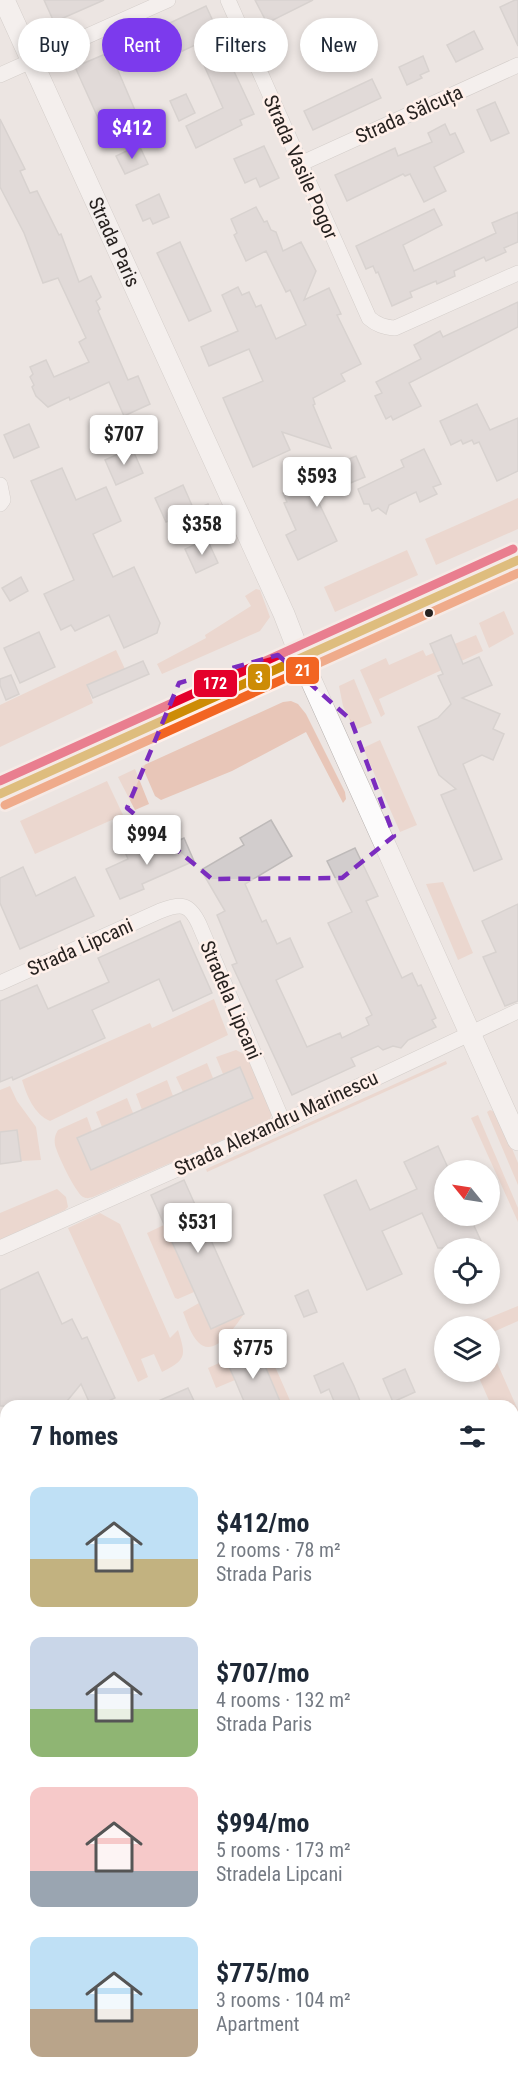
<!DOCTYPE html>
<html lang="en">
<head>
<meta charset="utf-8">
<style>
  :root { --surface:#fff; --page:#f6f6f7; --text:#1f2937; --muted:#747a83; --accent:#7c3aed }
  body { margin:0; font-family:"Roboto Condensed",sans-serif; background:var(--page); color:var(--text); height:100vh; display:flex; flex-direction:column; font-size:22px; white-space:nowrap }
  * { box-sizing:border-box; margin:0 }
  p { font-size:20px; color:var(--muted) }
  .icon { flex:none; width:33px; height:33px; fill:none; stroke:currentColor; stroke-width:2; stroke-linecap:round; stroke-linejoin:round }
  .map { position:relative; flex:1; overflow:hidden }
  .side { position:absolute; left:0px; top:1400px; width:519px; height:686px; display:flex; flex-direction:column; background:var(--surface); border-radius:18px 18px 0 0; box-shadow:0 3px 9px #0003 }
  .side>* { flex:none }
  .top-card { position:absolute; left:18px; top:18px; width:483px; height:54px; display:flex; gap:12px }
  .needle { width:39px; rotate:300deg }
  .tools { position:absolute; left:434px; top:1160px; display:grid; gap:12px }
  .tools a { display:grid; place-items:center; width:66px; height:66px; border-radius:50%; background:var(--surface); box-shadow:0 3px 9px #0003; font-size:30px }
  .price { position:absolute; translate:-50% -51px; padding:0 14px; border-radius:6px; background:#fff; color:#222; font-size:20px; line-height:39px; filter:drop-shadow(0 2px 3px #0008) }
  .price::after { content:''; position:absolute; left:50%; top:36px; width:18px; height:14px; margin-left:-9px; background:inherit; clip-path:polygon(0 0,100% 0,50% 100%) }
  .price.current { background:var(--accent); color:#fff }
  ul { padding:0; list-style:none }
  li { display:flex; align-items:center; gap:18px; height:150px; padding:0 30px }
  li span { display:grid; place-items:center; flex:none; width:168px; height:120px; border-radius:12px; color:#555 }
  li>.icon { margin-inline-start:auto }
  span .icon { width:72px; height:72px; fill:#fffc; stroke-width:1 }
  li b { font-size:26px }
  h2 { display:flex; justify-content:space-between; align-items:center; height:72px; padding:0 30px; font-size:26px }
  .tag { padding:0 21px; border-radius:27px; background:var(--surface); box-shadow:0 3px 9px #0003; font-size:21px; line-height:54px }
  .tag.current { background:var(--accent); color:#fff }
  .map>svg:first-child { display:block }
  .green { fill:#e8c6b8 }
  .building { fill:#d2cdcd; stroke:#bebab9; stroke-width:1.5 }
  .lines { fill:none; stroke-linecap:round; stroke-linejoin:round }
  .street-casing { stroke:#b7b2af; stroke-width:16 }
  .secondary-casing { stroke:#b7b2af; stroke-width:22 }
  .primary-casing { stroke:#b8ada3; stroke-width:26 }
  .street { stroke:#fcfbfb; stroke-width:15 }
  .secondary { stroke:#fcfbfb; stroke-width:21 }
  .primary { stroke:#f0ece6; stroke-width:24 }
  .bus-1-casing { stroke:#fff0ea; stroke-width:14 }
  .bus-2-casing { stroke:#fff0ea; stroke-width:14 }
  .bus-3-casing { stroke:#fff0ea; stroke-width:14 }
  .bus-1 { stroke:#cd8c06; stroke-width:9 }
  .bus-2 { stroke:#f26522; stroke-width:9 }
  .bus-3 { stroke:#e4002b; stroke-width:9 }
  .marked { fill:none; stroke:#7b2cbf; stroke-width:4.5; stroke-dasharray:12 8; stroke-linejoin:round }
  .bus-dot { fill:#272220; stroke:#fff0ea; stroke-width:2 }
  .labels { text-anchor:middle; stroke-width:5; stroke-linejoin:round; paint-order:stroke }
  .street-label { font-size:20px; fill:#272220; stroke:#fff0ea }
  .line-badge { stroke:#fff0ea; stroke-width:2 }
  .badge-label { font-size:16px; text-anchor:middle; font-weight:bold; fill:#fff }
</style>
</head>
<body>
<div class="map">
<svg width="518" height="2084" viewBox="0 0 518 2084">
  <rect width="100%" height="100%" fill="#ece5e2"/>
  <g class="green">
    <path d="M518 498V529L436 565 425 539Z"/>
    <path d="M407 550 418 575 335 612 324 587Z"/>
    <path d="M256 589 260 590 270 617 260 631 162 674 157 664 206 638 205 635 251 606 245 596Z"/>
    <path d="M504 611 514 634 489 648 479 623Z"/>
    <path d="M476 635 483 651 379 699 385 714 381 717 360 670 386 658 389 665 423 650 426 656Z"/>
    <path d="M116 650 125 669 87 685 93 703 0 747V705Z"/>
    <path d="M354 679 372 723 355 730 343 706 339 686Z"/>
    <path d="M291 701 298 704 306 714 345 792 346 799 343 803 306 732 232 771 161 800 155 796 142 766 283 702Z"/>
    <path d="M380 740 417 825 400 832 363 748Z"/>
    <path d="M135 769 149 804 135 810 118 777Z"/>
    <path d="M107 781 123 815 35 854 20 821Z"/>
    <path d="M443 882 473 953 458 960 426 884Z"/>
    <path d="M214 999 228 1035 50 1121C34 1114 27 1096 22 1080L150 1023 152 1028Z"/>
    <path d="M236 1050 248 1056 272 1114 270 1119 93 1197C88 1198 88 1199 83 1197 75 1192 57 1154 55 1145 54 1139 55 1135 58 1130L87 1117 92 1131 77 1139 91 1170 253 1098 240 1067 223 1074 216 1057Z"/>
    <path d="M446 1061 447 1064 207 1172 206 1169Z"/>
    <path d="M207 1063 213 1078 183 1092 176 1077Z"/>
    <path d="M167 1080 173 1096 142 1110 136 1094Z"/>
    <path d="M10 1086 17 1101 36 1127 41 1160 21 1161 17 1130 0 1132V1090Z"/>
    <path d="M127 1098 133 1113 102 1127 96 1112Z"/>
    <path d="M490 1110 495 1112 499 1117 518 1163V1185L487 1112Z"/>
    <path d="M478 1115 518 1208V1222L471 1118Z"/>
    <path d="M57 1189 66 1197 68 1207 65 1210 0 1240V1213Z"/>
    <path d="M100 1213 120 1224 170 1338 178 1330C186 1356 187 1359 162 1372L154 1354 141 1359 148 1377 138 1382 68 1228Z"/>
    <path d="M164 1225 194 1292 178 1299 175 1298 147 1233Z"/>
    <path d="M199 1303 211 1329 244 1314C236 1325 214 1360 198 1342 191 1335 187 1322 183 1312Z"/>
    <path d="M518 1306V1321L489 1334V1326H469Z"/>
    <path d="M265 1344 292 1405 305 1400 307 1405H282L257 1347Z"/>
    <path d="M489 1351 495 1358 518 1410V1468L513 1456V1406L491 1405 476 1371H489Z"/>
    <path d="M226 1360 235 1380 216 1388 208 1368Z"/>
    <path d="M6 1478V1601L0 1591V1480Z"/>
  </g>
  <g class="building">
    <path d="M44 0H104L54 22Z"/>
    <path d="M255 0H313L267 23Z"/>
    <path d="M515 0H518V46L500 7Z"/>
    <path d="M206 6 219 34 217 35 254 114 240 120 242 125 196 148 186 126 223 108 195 45 155 64 141 32 155 25 157 29Z"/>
    <path d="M474 31 483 49 456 62 447 45Z"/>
    <path d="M110 52 137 115 104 131 75 67Z"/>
    <path d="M423 56 429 71 420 75 422 78 407 85 399 67Z"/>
    <path d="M372 79 381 98 313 130 304 111Z"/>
    <path d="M186 94 195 113 179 121 170 101Z"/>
    <path d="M495 102 509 133 491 141 477 110Z"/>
    <path d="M0 119 25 169 20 171 30 193 37 191 59 235 61 234 79 282 91 276 101 297 96 301 100 309 98 311 128 380 138 376 150 404 124 416 109 382 70 400 69 397 48 407 36 396 32 387 34 385 30 377 33 374 30 367 46 360 54 377 89 362 79 342 86 338 58 278 43 283 24 233 0 187Z"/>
    <path d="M445 124 450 135 455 133 464 152 434 167 446 191 424 202 410 174 405 176 403 174 347 201 335 175 395 148 398 156 432 142 428 133Z"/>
    <path d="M139 145 148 164 125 174 116 156Z"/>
    <path d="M264 146 279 178 260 187 256 178 245 183 234 159Z"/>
    <path d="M159 194 169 217 153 224 150 218 143 221 136 205Z"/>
    <path d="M256 207 264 222 267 221 271 230 276 232 283 251 301 242 316 271 304 300 329 288 341 314 337 315 361 364 341 374 345 381 313 398 315 404 313 405 331 448 282 432 290 450 253 467 223 398 263 381 249 349 209 366 201 347 238 331 222 295 238 287 242 295 249 292 256 307 261 305 276 339 306 325 290 290 286 292 266 251 246 261 234 235 237 233 231 219Z"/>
    <path d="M434 209 442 225 403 245 414 271 496 233 492 223 518 212V242L504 248 506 252 486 261 484 257 454 271 455 276 437 284 436 281 410 292 412 297 392 306 378 272 376 273 373 266 366 269 356 246Z"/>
    <path d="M180 242 211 311 189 321 157 253Z"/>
    <path d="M518 302V327L409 383 421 406 393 420 391 416 386 419 375 396 382 393 376 382 421 359 414 345 440 331 443 337Z"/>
    <path d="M477 404 490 430 518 418V471L497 481 479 442 474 444 472 440 463 444 461 440 451 445 440 421Z"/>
    <path d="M29 424 39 447 14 458 4 435Z"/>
    <path d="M132 448 143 473 116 485 105 460Z"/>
    <path d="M424 449 441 484 433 487 437 494 420 502 416 492 389 505 386 514 378 508 372 511 369 504H364L358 489 404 467 401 460Z"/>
    <path d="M356 456 365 477 316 497 337 541 298 560 286 535 296 530 284 503 287 502 283 493 325 475 323 470Z"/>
    <path d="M62 468 76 500 106 487 121 521 93 534 113 577 134 567 160 623 157 633 124 648 109 615 75 631 71 625 61 630 44 594 74 580 31 481Z"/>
    <path d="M183 485 194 510 208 504 216 523 195 532 187 513 166 522 155 498Z"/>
    <path d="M207 539 218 563 196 573 185 549Z"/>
    <path d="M21 577 28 591 10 601 2 588Z"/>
    <path d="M39 632 55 667 20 683 4 648Z"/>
    <path d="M451 635 463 664 479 657 492 685 462 698 500 714 493 729 504 734 493 760 482 755 463 764 502 859 474 871 441 795 456 789 439 775 418 727 438 718 451 704 438 676 443 674 430 644Z"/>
    <path d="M143 661 149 674 93 698 87 685Z"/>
    <path d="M11 675 19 694 6 700 0 685V679Z"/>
    <path d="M271 820 292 856 245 884 262 922 266 920 277 944 290 938 303 967 276 980 307 1047 340 1033 342 1038 369 1025 366 1018 372 1015 328 923 352 912 327 861 355 848 378 896 366 901 402 978 412 973 418 986 421 985 436 1018 432 1020 436 1027 408 1040 401 1048 393 1046 383 1050 378 1046 351 1058 355 1066 292 1095 232 965 237 963 217 915 225 911 201 870 244 845 240 838Z"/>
    <path d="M184 838 194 861 142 884 144 889 120 899 106 869 128 859 125 852 146 843 151 853Z"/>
    <path d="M23 867 36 896 75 877 94 916 20 949 0 903V878Z"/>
    <path d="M518 904V1001L505 1006 483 957 496 952 482 921Z"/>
    <path d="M180 921 212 993 173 1011 159 979 92 1010 105 1038 13 1080 12 1077 0 1082V1001L37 985 48 1009 109 982 98 958Z"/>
    <path d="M240 1067 253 1098 91 1170 77 1138Z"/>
    <path d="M17 1130 21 1161 0 1164V1132Z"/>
    <path d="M438 1146 449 1170H444V1215H469L481 1241 467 1248H438L422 1213 382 1231 402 1274 367 1290 324 1195 356 1180 370 1210 417 1189 404 1162Z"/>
    <path d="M184 1180 244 1314 211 1329 151 1195Z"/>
    <path d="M38 1272 62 1324 72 1319 82 1339 87 1337 115 1398 98 1406H91L81 1384 63 1406H0V1290Z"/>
    <path d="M308 1290 317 1312 304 1317 295 1296Z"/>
    <path d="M257 1347 282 1406H246L235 1380 226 1360Z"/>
    <path d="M343 1363 354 1386 362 1406H336L329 1389 321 1393 314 1376Z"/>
    <path d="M405 1369 415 1392 393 1402 383 1379Z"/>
    <path d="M188 1388 194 1401 183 1406H147Z"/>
  </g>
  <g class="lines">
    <g class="street-casing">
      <g id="street">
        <path d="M228 0 369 318C377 325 384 327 395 328L518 273"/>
        <path d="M0 75 168 0"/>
        <path d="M300 164 518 65"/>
        <path d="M0 485 3 500 0 504"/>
        <path d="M0 983 160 911C181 903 189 903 199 924L283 1122"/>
        <path d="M0 1248 283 1122 518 1011"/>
        <path d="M513 1613 518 1610"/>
        <path d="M0 1840 6 1837"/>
        <path d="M0 1906 6 1919"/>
        <path d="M0 1986 6 1980"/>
        <path d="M279 2079 283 2084"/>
        <path d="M250 2084 257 2079"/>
      </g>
    </g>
    <g class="secondary-casing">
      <g id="secondary">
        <path id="s1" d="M4 0 284 614 301 658 518 1140"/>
      </g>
    </g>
    <g class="primary-casing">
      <path id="primary" d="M0 794 518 560"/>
    </g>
    <use href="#street" class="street"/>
    <use href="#secondary" class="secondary"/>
    <use href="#primary" class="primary"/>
    <g class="bus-1-casing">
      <path id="bus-1" d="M0 794 518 560"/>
    </g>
    <g class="bus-2-casing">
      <path id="bus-2" d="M5 805 518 573"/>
    </g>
    <g class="bus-3-casing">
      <path id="bus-3" d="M0 781 513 549"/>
    </g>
    <use href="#bus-1" class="bus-1"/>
    <use href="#bus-2" class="bus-2"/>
    <use href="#bus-3" class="bus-3"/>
  </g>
  <path d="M0 0H518V2084H0ZM278 655 351 720 394 836 342 878 212 879 127 808 179 683Z" fill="#ece5e2" fill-opacity=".55" fill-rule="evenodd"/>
  <path class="marked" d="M278 655 351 720 394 836 342 878 212 879 127 808 179 683Z"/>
  <circle class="bus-dot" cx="429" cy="613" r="5"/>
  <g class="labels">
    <g class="street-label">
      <text transform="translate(409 114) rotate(-24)" y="7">Strada Sălcuța</text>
      <text transform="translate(301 167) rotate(66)" y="7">Strada Vasile Pogor</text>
      <text dy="7" stroke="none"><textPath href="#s1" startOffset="266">Strada Paris</textPath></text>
      <text transform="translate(80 947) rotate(-24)" y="7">Strada Lipcani</text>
      <text transform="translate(231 1000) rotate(67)" y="7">Stradela Lipcani</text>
      <text transform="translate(276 1123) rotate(-25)" y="7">Strada Alexandru Marinescu</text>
    </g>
  </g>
  <g class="line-badge">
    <rect x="285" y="656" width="35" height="29" rx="6" fill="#f26522"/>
    <rect x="247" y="663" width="24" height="28" rx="6" fill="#cd8c06"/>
    <rect x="193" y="669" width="45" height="29" rx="6" fill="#e4002b"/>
  </g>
  <g class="badge-label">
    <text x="303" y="676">21</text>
    <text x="259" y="683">3</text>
    <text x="215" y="689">172</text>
  </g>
</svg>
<div class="tools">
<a><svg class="needle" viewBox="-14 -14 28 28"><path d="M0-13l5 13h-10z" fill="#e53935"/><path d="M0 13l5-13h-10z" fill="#747a83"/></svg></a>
<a><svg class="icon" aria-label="locate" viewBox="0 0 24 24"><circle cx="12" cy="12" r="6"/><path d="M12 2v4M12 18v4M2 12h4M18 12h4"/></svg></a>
<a><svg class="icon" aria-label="layers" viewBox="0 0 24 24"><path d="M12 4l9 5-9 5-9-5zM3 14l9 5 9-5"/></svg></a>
</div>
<b class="price current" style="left:132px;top:160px">$412</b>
<b class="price" style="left:124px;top:466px">$707</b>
<b class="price" style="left:317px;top:508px">$593</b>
<b class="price" style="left:202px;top:556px">$358</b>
<b class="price" style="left:147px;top:866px">$994</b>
<b class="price" style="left:198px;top:1254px">$531</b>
<b class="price" style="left:253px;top:1380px">$775</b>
<div class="top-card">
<a class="tag">Buy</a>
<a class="tag current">Rent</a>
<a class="tag">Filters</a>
<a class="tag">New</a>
</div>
<section class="side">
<h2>7 homes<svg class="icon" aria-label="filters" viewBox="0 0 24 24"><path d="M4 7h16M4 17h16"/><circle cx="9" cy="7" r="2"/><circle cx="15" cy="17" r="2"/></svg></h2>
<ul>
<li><span style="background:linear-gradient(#bfe0f5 60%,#c2b280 0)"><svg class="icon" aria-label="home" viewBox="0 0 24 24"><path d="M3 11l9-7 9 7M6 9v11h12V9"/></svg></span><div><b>$412/mo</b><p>2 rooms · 78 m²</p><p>Strada Paris</p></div></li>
<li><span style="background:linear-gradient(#c9d6e8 60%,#8fb573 0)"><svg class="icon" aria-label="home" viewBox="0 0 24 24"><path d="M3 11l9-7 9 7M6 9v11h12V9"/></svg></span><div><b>$707/mo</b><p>4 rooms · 132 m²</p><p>Strada Paris</p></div></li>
<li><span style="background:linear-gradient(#f6c9c9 70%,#9aa5b1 0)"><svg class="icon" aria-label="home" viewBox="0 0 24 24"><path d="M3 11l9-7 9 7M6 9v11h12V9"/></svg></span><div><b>$994/mo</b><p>5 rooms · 173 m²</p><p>Stradela Lipcani</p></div></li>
<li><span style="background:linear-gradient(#bfe0f5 60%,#b9a48a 0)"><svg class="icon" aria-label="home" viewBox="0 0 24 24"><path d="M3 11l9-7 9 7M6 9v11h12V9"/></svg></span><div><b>$775/mo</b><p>3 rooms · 104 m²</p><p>Apartment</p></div></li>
</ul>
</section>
</div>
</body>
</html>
